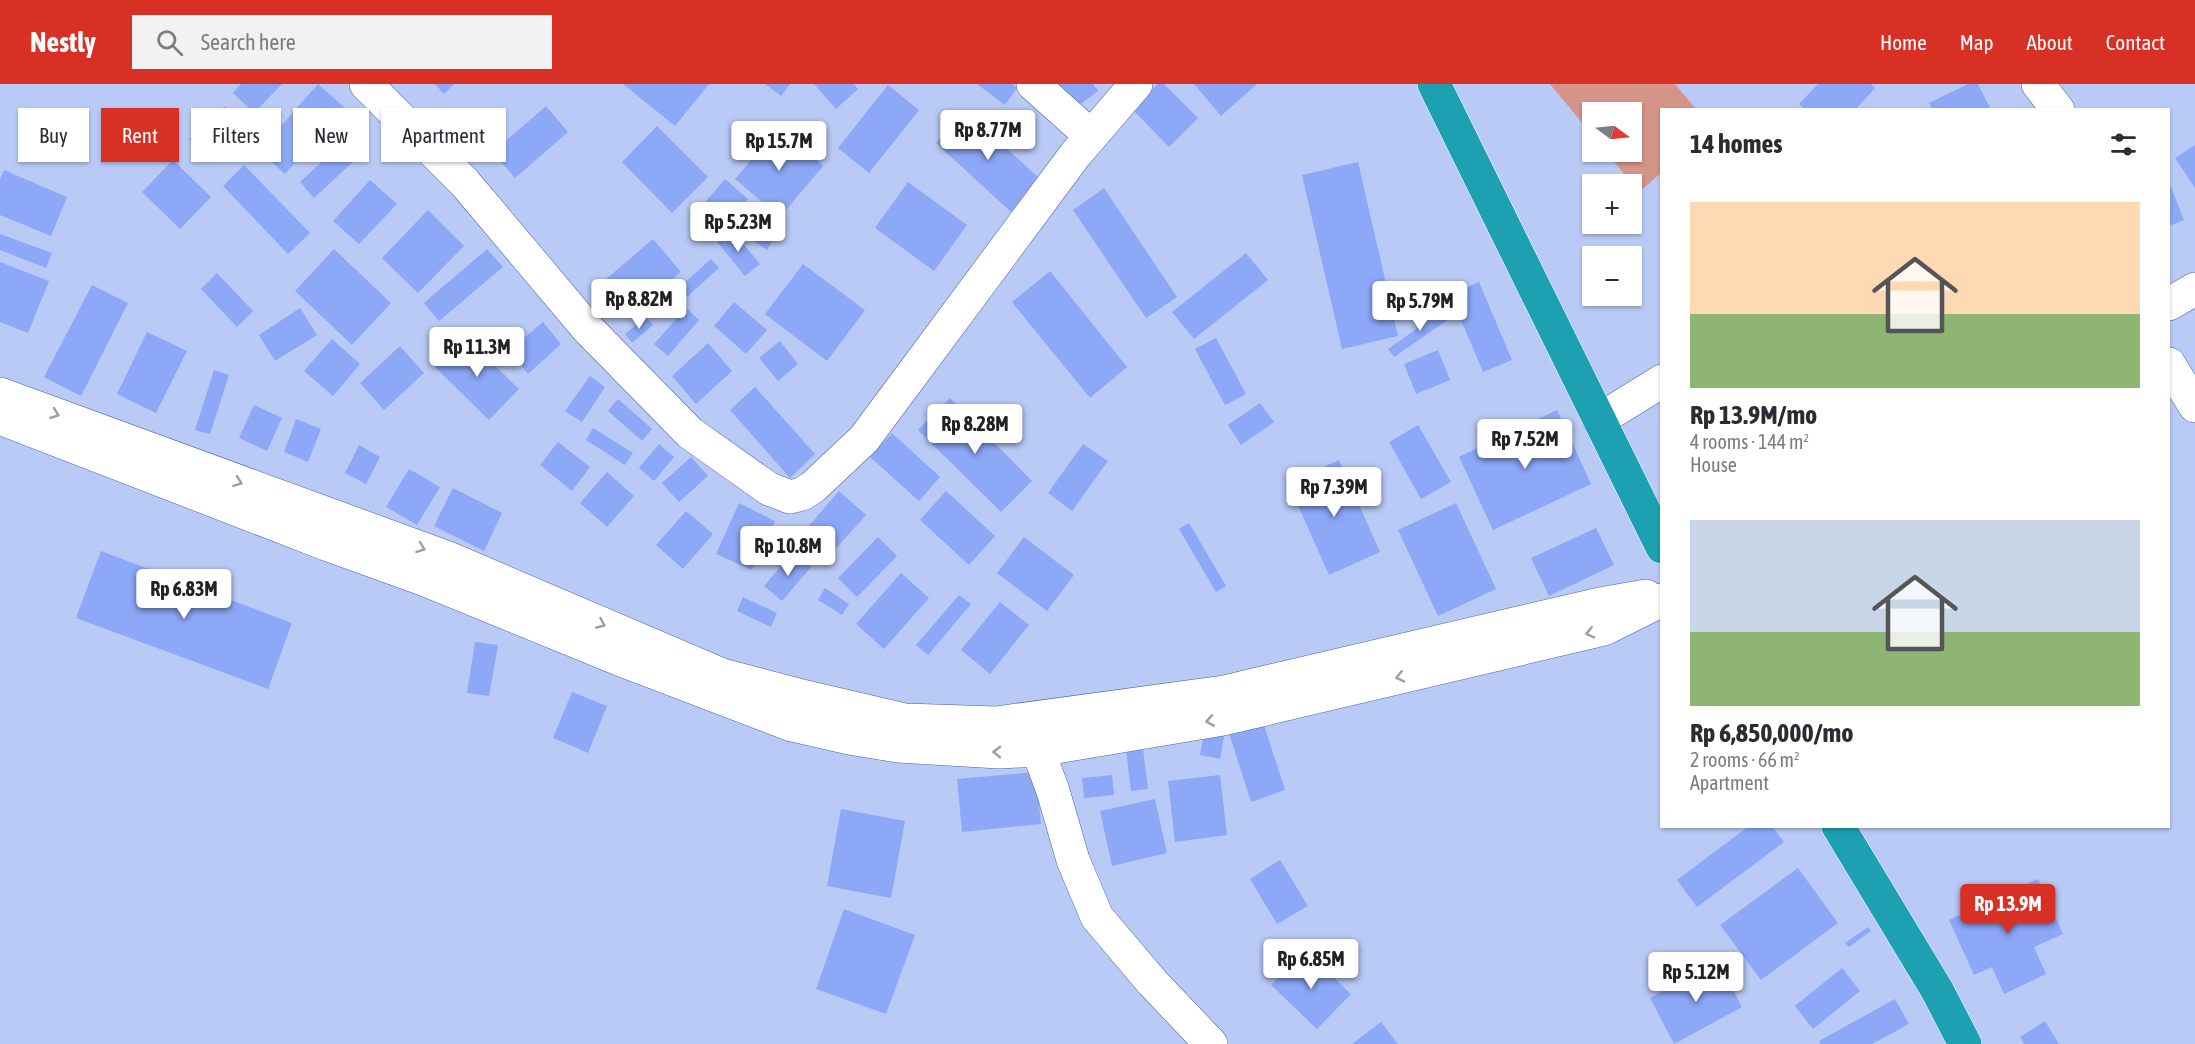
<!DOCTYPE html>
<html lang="en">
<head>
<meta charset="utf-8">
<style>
  :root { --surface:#fff; --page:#f2f2f3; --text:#2b2b33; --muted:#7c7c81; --accent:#d93025 }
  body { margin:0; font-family:"Asap Condensed",sans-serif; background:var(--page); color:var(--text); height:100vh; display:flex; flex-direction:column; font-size:22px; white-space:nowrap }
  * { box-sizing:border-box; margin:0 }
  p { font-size:20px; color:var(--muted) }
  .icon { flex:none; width:33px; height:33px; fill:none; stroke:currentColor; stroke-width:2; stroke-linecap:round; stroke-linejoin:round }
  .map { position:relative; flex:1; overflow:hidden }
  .panel { position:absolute; left:1660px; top:24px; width:510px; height:720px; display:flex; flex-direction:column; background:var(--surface); border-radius:0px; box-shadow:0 2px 4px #0004 }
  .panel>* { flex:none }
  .hud { position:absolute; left:18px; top:24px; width:570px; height:54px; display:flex; gap:12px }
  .needle { width:39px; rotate:105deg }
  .fabs { position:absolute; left:1582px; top:18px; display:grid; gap:12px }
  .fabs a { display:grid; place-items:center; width:60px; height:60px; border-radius:0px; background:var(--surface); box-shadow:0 2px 4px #0004; font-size:30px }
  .price { position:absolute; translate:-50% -51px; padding:0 14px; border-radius:6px; background:#fff; color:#222; font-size:20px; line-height:39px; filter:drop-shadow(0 2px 3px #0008) }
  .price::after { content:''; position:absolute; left:50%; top:36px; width:18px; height:14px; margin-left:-9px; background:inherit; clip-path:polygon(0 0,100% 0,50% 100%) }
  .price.selected { background:var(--accent); color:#fff }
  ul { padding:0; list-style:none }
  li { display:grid; align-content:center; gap:12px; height:318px; padding:0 30px }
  li span { display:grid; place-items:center; height:186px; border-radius:0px; color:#555 }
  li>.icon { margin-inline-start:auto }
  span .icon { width:108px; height:108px; fill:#fffc; stroke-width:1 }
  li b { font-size:26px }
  h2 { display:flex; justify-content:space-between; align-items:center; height:72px; padding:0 30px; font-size:26px }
  .pill { padding:0 21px; border-radius:0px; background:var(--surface); box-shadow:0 2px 4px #0004; font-size:21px; line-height:54px }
  .pill.selected { background:var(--accent); color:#fff }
  header { display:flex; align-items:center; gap:36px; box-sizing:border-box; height:84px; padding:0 30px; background:var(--accent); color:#fff }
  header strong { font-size:28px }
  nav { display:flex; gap:33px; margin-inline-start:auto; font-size:21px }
  .search { width:420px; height:54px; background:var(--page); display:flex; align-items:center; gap:15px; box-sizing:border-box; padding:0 21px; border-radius:0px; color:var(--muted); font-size:22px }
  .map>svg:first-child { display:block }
  .green { fill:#d5948a }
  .building { fill:#8ca8f7 }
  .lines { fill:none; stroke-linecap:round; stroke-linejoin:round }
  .minor-casing { stroke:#4b61a4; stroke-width:34 }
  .highway-casing { stroke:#fff; stroke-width:34 }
  .minor { stroke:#fff; stroke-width:33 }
  .highway { stroke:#1da0b1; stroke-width:33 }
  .oneway { stroke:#9b9da7 }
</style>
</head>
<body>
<header>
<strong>Nestly</strong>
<div class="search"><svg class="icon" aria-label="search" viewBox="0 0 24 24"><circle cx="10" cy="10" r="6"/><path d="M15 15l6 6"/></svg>Search here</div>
<nav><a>Home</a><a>Map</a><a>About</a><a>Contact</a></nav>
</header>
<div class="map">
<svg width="2195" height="960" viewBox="0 0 2195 960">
  <rect width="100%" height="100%" fill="#b9caf7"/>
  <path class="green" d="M1550 0H1675L1696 25 1662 26V88L1639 108 1606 68H1632V28H1593V52Z"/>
  <g class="building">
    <path d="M241 0H282L254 29 233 9Z"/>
    <path d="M318 0 344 23 285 90 259 67Z"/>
    <path d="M435 0H454L444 10Z"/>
    <path d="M623 0H709L675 42Z"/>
    <path d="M765 0H790L781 12Z"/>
    <path d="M814 0H854L858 5 836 25Z"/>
    <path d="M977 0H1012L1017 4 1005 21Z"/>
    <path d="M1054 0H1093L1098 7 1073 26Z"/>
    <path d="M1158 0H1164L1198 34 1169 63 1132 25Z"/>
    <path d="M1194 0H1257L1221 32Z"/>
    <path d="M1818 0H1871L1875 4 1855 26H1805L1799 20Z"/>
    <path d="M1968 0H1978L1991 26H1932L1929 19Z"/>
    <path d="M888 1 919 26 869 89 838 64Z"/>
    <path d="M225 22 247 47 210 79 189 55Z"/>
    <path d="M546 22 568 48 515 94 493 68Z"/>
    <path d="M965 26 1040 95 1011 128 936 59Z"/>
    <path d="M657 42 708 93 672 129 622 78Z"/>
    <path d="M779 43 823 82 780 133 735 95Z"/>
    <path d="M353 49 368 64 314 114 300 98Z"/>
    <path d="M2195 61V104L2175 74Z"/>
    <path d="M173 76 211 113 180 145 142 108Z"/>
    <path d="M1358 78 1398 252 1342 265 1302 91Z"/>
    <path d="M244 81 310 149 288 170 223 102Z"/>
    <path d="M4 86 67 113 51 152 0 131V96Z"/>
    <path d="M725 95 748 115 728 137 706 117Z"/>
    <path d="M370 96 397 120 359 160 333 137Z"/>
    <path d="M908 98 967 141 934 187 875 144Z"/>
    <path d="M2169 98 2184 136 2169 142Z"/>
    <path d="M1104 104 1177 213 1146 234 1073 126Z"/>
    <path d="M428 126 464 162 418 209 382 174Z"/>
    <path d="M756 131 779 146 767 166 743 150Z"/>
    <path d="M731 145 760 180 745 192 717 158Z"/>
    <path d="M0 150 52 169 46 184 0 166Z"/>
    <path d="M653 155 681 188 627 235 598 202Z"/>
    <path d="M334 165 391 219 352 261 295 207Z"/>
    <path d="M487 165 503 183 439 237 424 219Z"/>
    <path d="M1246 169 1268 196 1194 255 1172 228Z"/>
    <path d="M711 175 719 184 668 230 660 221Z"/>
    <path d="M0 178 49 197 28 249 0 238Z"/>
    <path d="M803 180 865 226 827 277 765 230Z"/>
    <path d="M1050 187 1127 283 1090 314 1012 218Z"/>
    <path d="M217 189 253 227 237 243 201 205Z"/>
    <path d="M1479 198 1512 276 1483 288 1450 210Z"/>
    <path d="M92 201 128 219 81 312 44 293Z"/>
    <path d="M734 218 767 246 746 270 714 242Z"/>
    <path d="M300 224 317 251 275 277 259 251Z"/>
    <path d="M686 224 699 236 668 272 654 260Z"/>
    <path d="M1446 224 1452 233 1394 273 1388 265Z"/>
    <path d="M646 233 653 241 632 259 625 250Z"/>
    <path d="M543 238 561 260 528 290 509 267Z"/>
    <path d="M147 248 187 267 156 329 117 310Z"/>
    <path d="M464 252 519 305 489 336 435 283Z"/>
    <path d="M1216 254 1246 310 1225 321 1195 265Z"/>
    <path d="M332 255 360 280 333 312 304 287Z"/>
    <path d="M780 257 798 280 778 297 759 274Z"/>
    <path d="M708 259 732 287 696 320 672 292Z"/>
    <path d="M400 262 424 289 384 326 360 299Z"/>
    <path d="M1438 266 1450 296 1416 310 1404 280Z"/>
    <path d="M214 286 229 291 210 350 195 346Z"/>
    <path d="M590 292 605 303 582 338 565 327Z"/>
    <path d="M755 303 815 370 790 394 730 326Z"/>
    <path d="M950 314 1032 397 1001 428 918 346Z"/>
    <path d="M618 315 652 345 642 357 608 327Z"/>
    <path d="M1260 319 1274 338 1241 361 1228 341Z"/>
    <path d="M254 321 282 334 267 367 239 354Z"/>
    <path d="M1557 326 1591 400 1493 446 1459 373Z"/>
    <path d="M296 335 321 345 308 378 284 368Z"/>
    <path d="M1418 341 1451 398 1421 415 1389 358Z"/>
    <path d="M593 344 633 369 625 381 586 356Z"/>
    <path d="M892 349 940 393 919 417 870 373Z"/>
    <path d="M558 358 590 383 572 407 540 381Z"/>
    <path d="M659 360 674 373 654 397 639 384Z"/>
    <path d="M1083 360 1108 377 1072 427 1048 409Z"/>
    <path d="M359 361 380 373 366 400 345 389Z"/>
    <path d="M691 373 708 392 679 418 662 399Z"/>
    <path d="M1339 376 1380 468 1329 491 1288 399Z"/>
    <path d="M409 385 440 403 417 441 386 423Z"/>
    <path d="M607 388 634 412 607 443 580 419Z"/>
    <path d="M453 404 502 429 484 467 434 442Z"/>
    <path d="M839 407 866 431 821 481 795 458Z"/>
    <path d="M946 407 995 452 969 481 920 436Z"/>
    <path d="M739 419 775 437 752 486 716 470Z"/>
    <path d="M1456 419 1496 505 1438 532 1398 446Z"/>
    <path d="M686 427 713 450 683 485 656 461Z"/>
    <path d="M1189 439 1226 502 1216 508 1179 445Z"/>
    <path d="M1596 444 1614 481 1549 512 1531 474Z"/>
    <path d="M878 453 897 472 857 513 838 494Z"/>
    <path d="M1024 453 1074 491 1047 527 997 489Z"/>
    <path d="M101 467 292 539 268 605 76 534Z"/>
    <path d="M793 468 811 483 782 517 764 502Z"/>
    <path d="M901 489 929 514 884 565 856 540Z"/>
    <path d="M825 504 849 520 842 531 818 516Z"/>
    <path d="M959 511 971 520 928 571 916 561Z"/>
    <path d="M743 513 777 529 771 543 737 527Z"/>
    <path d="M1000 518 1029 541 990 590 961 566Z"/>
    <path d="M475 558 498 561 489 612 467 609Z"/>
    <path d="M572 608 607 622 588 669 553 654Z"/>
    <path d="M1263 638 1285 706 1251 718 1229 649Z"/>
    <path d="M1205 645 1225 648 1220 675 1200 671Z"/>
    <path d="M1142 657 1148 705 1131 707 1125 658Z"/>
    <path d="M1036 688 1041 740 962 748 957 695Z"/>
    <path d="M1112 691 1114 711 1084 714 1082 694Z"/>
    <path d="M1220 691 1227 751 1175 758 1168 697Z"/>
    <path d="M1155 715 1167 769 1112 782 1100 727Z"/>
    <path d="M841 725 905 737 891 814 827 802Z"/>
    <path d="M1749 742H1772L1784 758 1697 823 1677 796Z"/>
    <path d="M1280 776 1308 822 1277 840 1250 795Z"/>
    <path d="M1798 784 1838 839 1761 896 1720 841Z"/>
    <path d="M2038 795 2063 850 2034 863 2046 890 2004 910 1992 883 1974 891 1949 836Z"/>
    <path d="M844 825 915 851 886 930 816 905Z"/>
    <path d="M1868 843 1871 847 1849 863 1845 859Z"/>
    <path d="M1305 866 1351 910 1317 945 1271 901Z"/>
    <path d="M1718 878 1742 923 1674 960 1650 914Z"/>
    <path d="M1842 884 1860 907 1813 945 1795 922Z"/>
    <path d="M1895 915 1909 940 1872 960H1820L1819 957Z"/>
    <path d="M2045 937 2059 960H2024L2020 953Z"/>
    <path d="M1381 938 1398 960H1352Z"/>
  </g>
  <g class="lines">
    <g class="minor-casing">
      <g id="minor">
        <path d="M366 0 465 99 587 244 690 349 769 405 790 413 802 410 813 403 864 355 1075 71 1136 0"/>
        <path d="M1033 0 1091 52"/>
        <path d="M2038 0 2058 26"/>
        <path d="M2169 220 2195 205"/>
        <path d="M2169 280 2195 322"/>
        <path d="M0 310 448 474 722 591 798 611 905 636 996 639 1224 608 1600 520 1646 512"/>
        <path d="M0 334 326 460 423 495 619 575 792 641 849 654 898 662 999 668 1038 666 1223 635 1604 545 1662 516"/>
        <path d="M1599 336 1662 297"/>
        <path d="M1034 646 1038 666 1053 707 1073 776 1097 833 1152 898 1211 960"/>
      </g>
    </g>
    <g class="highway-casing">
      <g id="highway">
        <path d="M1434 0 1662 463"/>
        <path d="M1838 742 1937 906 1965 960"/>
      </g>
    </g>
    <use href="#minor" class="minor"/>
    <use href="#highway" class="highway"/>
  </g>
  <defs><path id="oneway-chevron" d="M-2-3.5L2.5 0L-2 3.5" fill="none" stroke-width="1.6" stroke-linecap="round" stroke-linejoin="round" transform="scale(1.5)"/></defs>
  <g class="oneway">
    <use href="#oneway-chevron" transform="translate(55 330) rotate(20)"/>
    <use href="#oneway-chevron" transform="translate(238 398) rotate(20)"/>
    <use href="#oneway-chevron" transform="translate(421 464) rotate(20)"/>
    <use href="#oneway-chevron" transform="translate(601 540) rotate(24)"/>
    <use href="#oneway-chevron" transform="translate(1590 549) rotate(167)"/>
    <use href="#oneway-chevron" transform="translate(1400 593) rotate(167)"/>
    <use href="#oneway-chevron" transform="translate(1210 637) rotate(170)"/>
    <use href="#oneway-chevron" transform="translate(997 668) rotate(-179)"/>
  </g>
</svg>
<div class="fabs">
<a><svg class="needle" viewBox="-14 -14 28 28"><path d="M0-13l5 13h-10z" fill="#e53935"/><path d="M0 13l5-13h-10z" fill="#7c7c81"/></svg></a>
<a>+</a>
<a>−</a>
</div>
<b class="price" style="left:988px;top:77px">Rp 8.77M</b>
<b class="price" style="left:779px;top:88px">Rp 15.7M</b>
<b class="price" style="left:738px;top:169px">Rp 5.23M</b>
<b class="price" style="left:639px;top:246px">Rp 8.82M</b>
<b class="price" style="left:1420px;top:248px">Rp 5.79M</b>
<b class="price" style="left:477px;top:294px">Rp 11.3M</b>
<b class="price" style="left:975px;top:371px">Rp 8.28M</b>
<b class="price" style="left:1525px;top:386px">Rp 7.52M</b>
<b class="price" style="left:1334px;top:434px">Rp 7.39M</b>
<b class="price" style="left:788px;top:493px">Rp 10.8M</b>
<b class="price" style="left:184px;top:536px">Rp 6.83M</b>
<b class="price selected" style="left:2008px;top:851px">Rp 13.9M</b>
<b class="price" style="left:1311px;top:906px">Rp 6.85M</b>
<b class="price" style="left:1696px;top:919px">Rp 5.12M</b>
<div class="hud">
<a class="pill">Buy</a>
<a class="pill selected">Rent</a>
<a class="pill">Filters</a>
<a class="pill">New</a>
<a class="pill">Apartment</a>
</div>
<section class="panel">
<h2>14 homes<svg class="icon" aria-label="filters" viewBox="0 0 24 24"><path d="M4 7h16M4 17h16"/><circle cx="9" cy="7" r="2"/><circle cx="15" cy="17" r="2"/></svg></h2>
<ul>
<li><span style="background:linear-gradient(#ffd9b3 60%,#8fb573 0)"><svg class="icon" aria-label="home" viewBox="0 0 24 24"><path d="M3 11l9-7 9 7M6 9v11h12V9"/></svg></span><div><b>Rp 13.9M/mo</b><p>4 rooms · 144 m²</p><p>House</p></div></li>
<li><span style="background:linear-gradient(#c9d6e8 60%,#8fb573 0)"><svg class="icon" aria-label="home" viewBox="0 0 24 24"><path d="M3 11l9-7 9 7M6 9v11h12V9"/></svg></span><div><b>Rp 6,850,000/mo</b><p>2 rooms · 66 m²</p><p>Apartment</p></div></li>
</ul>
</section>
</div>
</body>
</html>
